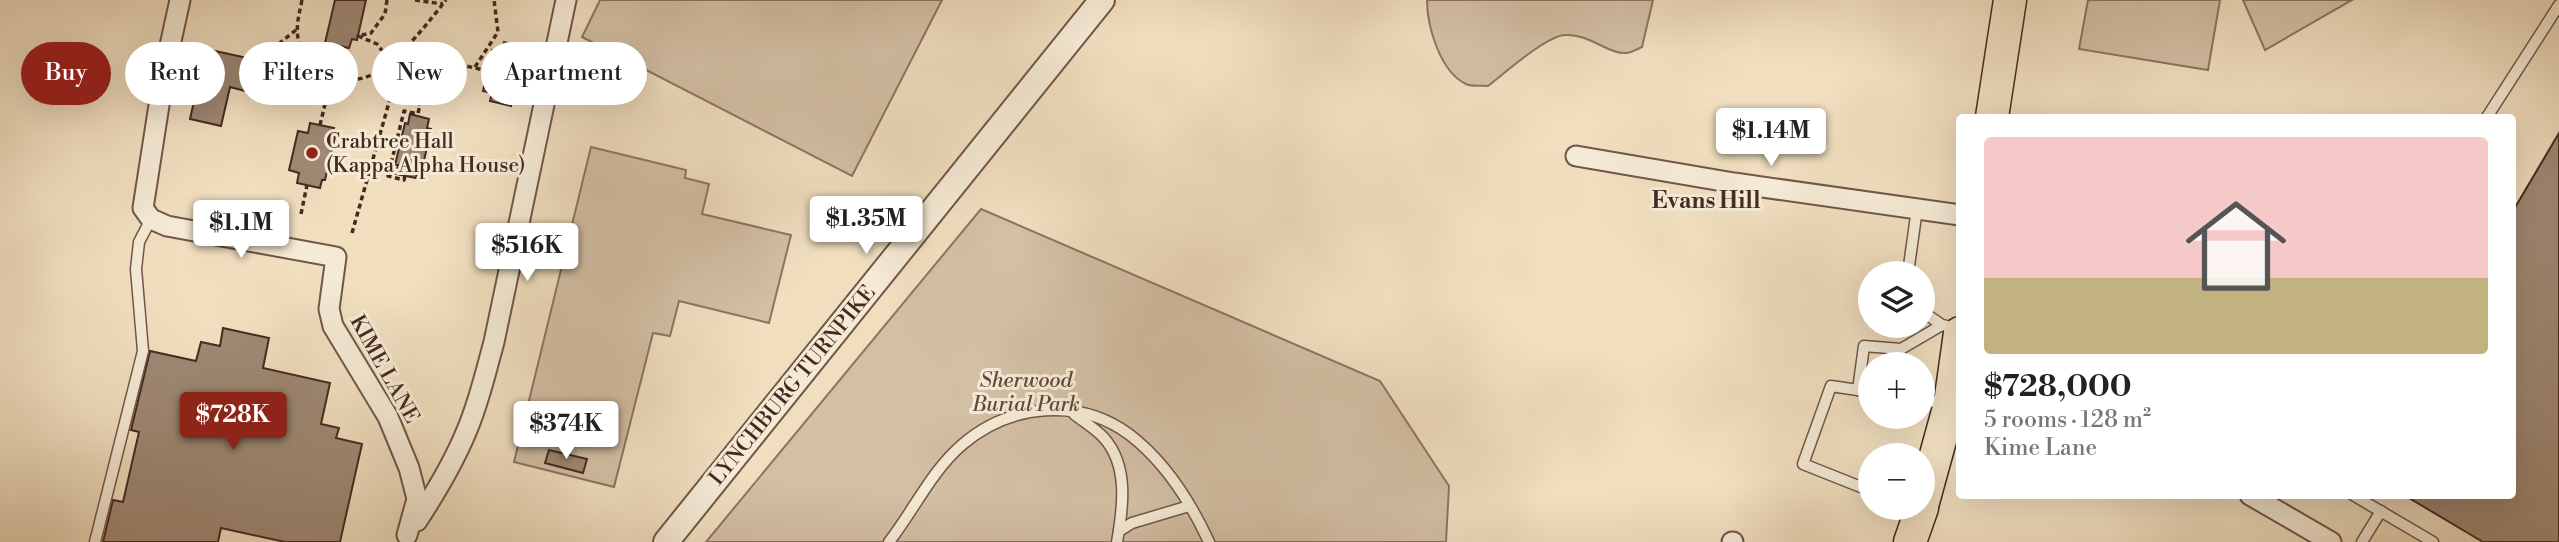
<!DOCTYPE html>
<html lang="en">
<head>
<meta charset="utf-8">
<style>
  :root { --surface:#fff; --page:#f6f6f6; --text:#222; --muted:#767676; --line:#e0e0e0; --accent:#8f2418 }
  body { margin:0; font-family:"Libre Bodoni",serif; background:var(--page); color:var(--text); height:100vh; display:flex; flex-direction:column; font-size:26px; white-space:nowrap }
  * { box-sizing:border-box; margin:0 }
  p { font-size:23px; color:var(--muted) }
  .icon { flex:none; width:38px; height:38px; fill:none; stroke:currentColor; stroke-width:2; stroke-linecap:round; stroke-linejoin:round }
  .map { position:relative; flex:1; overflow:hidden }
  .sheet { position:absolute; left:1956px; top:114px; width:560px; height:385px; display:flex; flex-direction:column; background:var(--surface); border-radius:7px; box-shadow:0 7px 28px #0002 }
  .sheet>* { flex:none }
  .top-card { position:absolute; left:21px; top:42px; width:665px; height:63px; display:flex; gap:14px }
  .tools { position:absolute; left:1858px; top:261px; display:grid; gap:14px }
  .tools a { display:grid; place-items:center; width:77px; height:77px; border-radius:50%; background:var(--surface); box-shadow:0 7px 28px #0002; font-size:35px }
  .price { position:absolute; translate:-50% -60px; padding:0 16px; border-radius:7px; background:#fff; color:#222; font-size:23px; line-height:46px; filter:drop-shadow(0 2px 4px #0008) }
  .price::after { content:''; position:absolute; left:50%; top:42px; width:21px; height:16px; margin-left:-10px; background:inherit; clip-path:polygon(0 0,100% 0,50% 100%) }
  .price.current { background:var(--accent); color:#fff }
  ul { padding:0; list-style:none }
  li { display:grid; align-content:center; gap:14px; height:371px; padding:0 28px }
  li+li { border-top:2px solid var(--line) }
  li span { display:grid; place-items:center; height:217px; border-radius:7px; color:#555 }
  li>.icon { margin-inline-start:auto }
  span .icon { width:126px; height:126px; fill:#fffc; stroke-width:1 }
  li b { font-size:30px }
  .pill { padding:0 24px; border-radius:32px; background:var(--surface); box-shadow:0 7px 28px #0002; font-size:24px; line-height:63px }
  .pill.current { background:var(--accent); color:#fff }
  .map>svg:first-child { display:block }
  .green { fill:#d3bfa4; stroke:#8c7462; stroke-width:2 }
  .building { fill:#9e8873; stroke:#462a20; stroke-width:2 }
  .lines { fill:none; stroke-linecap:round; stroke-linejoin:round }
  .service-casing { stroke:#705748; stroke-width:13 }
  .minor-casing { stroke:#705748; stroke-width:23 }
  .tertiary-casing { stroke:#705748; stroke-width:28 }
  .primary-casing { stroke:#462a20; stroke-width:35 }
  .path { stroke:#462a20; stroke-width:3.5; stroke-dasharray:5 3.5; stroke-linecap:butt }
  .service { stroke:#f5ead5; stroke-width:10 }
  .minor { stroke:#f5ead5; stroke-width:19 }
  .tertiary { stroke:#f5ead5; stroke-width:24 }
  .primary { stroke:#f0debf; stroke-width:32 }
  .poi-dot { fill:#8f2418; stroke:#f5ead5; stroke-width:2.5 }
  .labels { text-anchor:middle; stroke-width:6; stroke-linejoin:round; paint-order:stroke }
  .poi-label { font-size:21px; fill:#462a20; stroke:#f5ead5; text-anchor:start }
  .street-label { font-size:21px; fill:#462a20; stroke:#f5ead5 }
  .park-label { font-size:21px; font-style:italic; fill:#62483a; stroke:#f5ead5 }
  .neighbourhood-label { font-size:23px; font-weight:bold; fill:#462a20; stroke:#f5ead5 }
</style>
</head>
<body>
<div class="map">
<svg width="2559" height="542" viewBox="0 0 2559 542">
  <rect width="100%" height="100%" fill="#f0debf"/>
  <filter id="stains"><feTurbulence type="fractalNoise" baseFrequency=".00286" numOctaves="4"/><feColorMatrix values="0 0 0 0 .2 0 0 0 0 .09 0 0 0 0 .02 0 0 0 .5 -.17"/></filter>
  <radialGradient id="worn" r=".72"><stop offset=".6" stop-color="#630" stop-opacity="0"/><stop offset="1" stop-color="#630" stop-opacity=".3"/></radialGradient>
  <g class="green">
    <path d="M600 0H942L852 176 582 37Z"/>
    <path d="M1427 0H1653L1642 47C1638 49 1632 52 1627 53 1609 55 1588 33 1565 35 1546 36 1505 73 1488 86 1482 85 1472 87 1466 84 1440 72 1427 26 1427 0Z"/>
    <path d="M2088 0H2220L2208 70 2079 49Z"/>
    <path d="M2243 0H2352L2265 50Z"/>
    <path d="M591 147 686 170 685 178 709 184 702 214 791 235 769 323 679 301 670 336 653 333 614 487 514 462Z"/>
    <path d="M981 209 1380 381 1449 486 1446 542H706Z"/>
  </g>
  <g class="building">
    <path d="M335 0H366L357 40 352 39 349 48 325 43Z"/>
    <path d="M504 42 525 47 523 55 527 56 517 97 514 96 511 106 490 101 492 93 483 91 492 50 502 52Z"/>
    <path d="M206 49 252 59 245 91 230 87 221 126 190 119Z"/>
    <path d="M410 114 429 119 427 128 431 129 422 170 418 169 416 178 396 174 398 165H395L405 123 408 124Z"/>
    <path d="M310 123 334 128 332 136 335 137 325 180H322L320 188 297 183 299 173 289 170 298 131 308 133Z"/>
    <path d="M2559 133V542H2483L2404 495H2513V211Z"/>
    <path d="M223 328 269 338 263 368 330 383 321 424 339 428 336 438 362 444 340 542H285L221 528 218 542H103L113 500 123 502 139 432 131 430 150 351 196 361 201 342 220 346Z"/>
    <path d="M549 450 587 459 583 473 545 463Z"/>
  </g>
  <g class="lines">
    <g class="service-casing">
      <g id="service">
        <path d="M2487 117 2559 5"/>
        <path d="M1908 273 1917 209"/>
        <path d="M1923 312 1942 325 1947 326"/>
        <path d="M1858 390 1864 346 1901 349 1942 325"/>
        <path d="M1871 392 1831 386 1803 464 1871 491"/>
        <path d="M1923 400 1947 404"/>
        <path d="M1074 414C1084 422 1096 429 1104 438 1129 466 1123 508 1117 542"/>
        <path d="M2353 495 2433 542"/>
        <path d="M1119 531 1132 523 1189 506"/>
        <path d="M95 542 143 351 136 269 139 242 151 219"/>
        <path d="M889 542C914 510 932 470 963 444 1010 404 1080 397 1130 435 1165 462 1191 503 1209 542"/>
        <path d="M2362 542 2381 511"/>
      </g>
    </g>
    <g class="minor-casing">
      <g id="minor">
        <path d="M180 0 164 73 143 208 151 219 167 226 336 257 329 309 333 326 388 417 409 468 417 499 407 535"/>
        <path d="M1576 156 1734 183 1960 215"/>
        <path d="M2250 495 2331 542"/>
        <path d="M417 521C436 492 454 462 467 430 479 402 486 371 494 342L566 0"/>
        <path d="M1732 542H1733"/>
      </g>
    </g>
    <g class="tertiary-casing">
      <path id="tertiary" d="M666 542 1102 0"/>
    </g>
    <g class="primary-casing">
      <g id="primary">
        <path d="M1992 117 2010 0"/>
        <path d="M1923 502 1950 404 1960 333"/>
        <path d="M1910 542 1922 508"/>
      </g>
    </g>
    <g class="path">
      <path d="M302 0C299 15 295 28 299 43 307 77 351 90 378 71 404 54 427 24 446 0"/>
      <path d="M387 0 385 14 371 33 358 36 377 44 390 61"/>
      <path d="M415 0 443 4"/>
      <path d="M296 30 251 66 315 70"/>
      <path d="M401 51 488 71"/>
      <path d="M475 67 498 32 494 0"/>
      <path d="M379 71 385 92 390 99 420 104"/>
      <path d="M418 113 432 58"/>
      <path d="M320 125 339 46"/>
      <path d="M379 139 400 144"/>
      <path d="M405 176 404 180 388 176 404 111 418 114"/>
      <path d="M301 214 307 185"/>
      <path d="M352 233 390 99"/>
    </g>
    <use href="#service" class="service"/>
    <use href="#minor" class="minor"/>
    <use href="#tertiary" class="tertiary"/>
    <use href="#primary" class="primary"/>
  </g>
  <circle class="poi-dot" cx="312" cy="153" r="7"/>
  <g class="labels">
    <g class="poi-label">
      <text x="326" y="148">Crabtree Hall<tspan x="326" dy="24">(Kappa Alpha House)</tspan></text>
    </g>
    <g class="street-label">
      <text transform="translate(385 369) rotate(61)" y="7">KIME LANE</text>
      <text transform="translate(792 385) rotate(-51)" y="7">LYNCHBURG TURNPIKE</text>
    </g>
    <g class="park-label">
      <text x="1026" y="387">Sherwood<tspan x="1026" dy="24">Burial Park</tspan></text>
    </g>
    <g class="neighbourhood-label">
      <text x="1706" y="208">Evans Hill</text>
    </g>
  </g>
  <rect width="100%" height="100%" filter="url(#stains)"/>
  <rect width="100%" height="100%" fill="url(#worn)"/>
</svg>
<div class="tools">
<a><svg class="icon" aria-label="layers" viewBox="0 0 24 24"><path d="M12 4l9 5-9 5-9-5zM3 14l9 5 9-5"/></svg></a>
<a>+</a>
<a>−</a>
</div>
<b class="price" style="left:1771px;top:168px">$1.14M</b>
<b class="price" style="left:866px;top:256px">$1.35M</b>
<b class="price" style="left:241px;top:260px">$1.1M</b>
<b class="price" style="left:527px;top:283px">$516K</b>
<b class="price current" style="left:233px;top:452px">$728K</b>
<b class="price" style="left:566px;top:461px">$374K</b>
<div class="top-card">
<a class="pill current">Buy</a>
<a class="pill">Rent</a>
<a class="pill">Filters</a>
<a class="pill">New</a>
<a class="pill">Apartment</a>
</div>
<section class="sheet">
<ul>
<li><span style="background:linear-gradient(#f6c9c9 65%,#c2b280 0)"><svg class="icon" aria-label="home" viewBox="0 0 24 24"><path d="M3 11l9-7 9 7M6 9v11h12V9"/></svg></span><div><b>$728,000</b><p>5 rooms · 128 m²</p><p>Kime Lane</p></div></li>
</ul>
</section>
</div>
</body>
</html>
